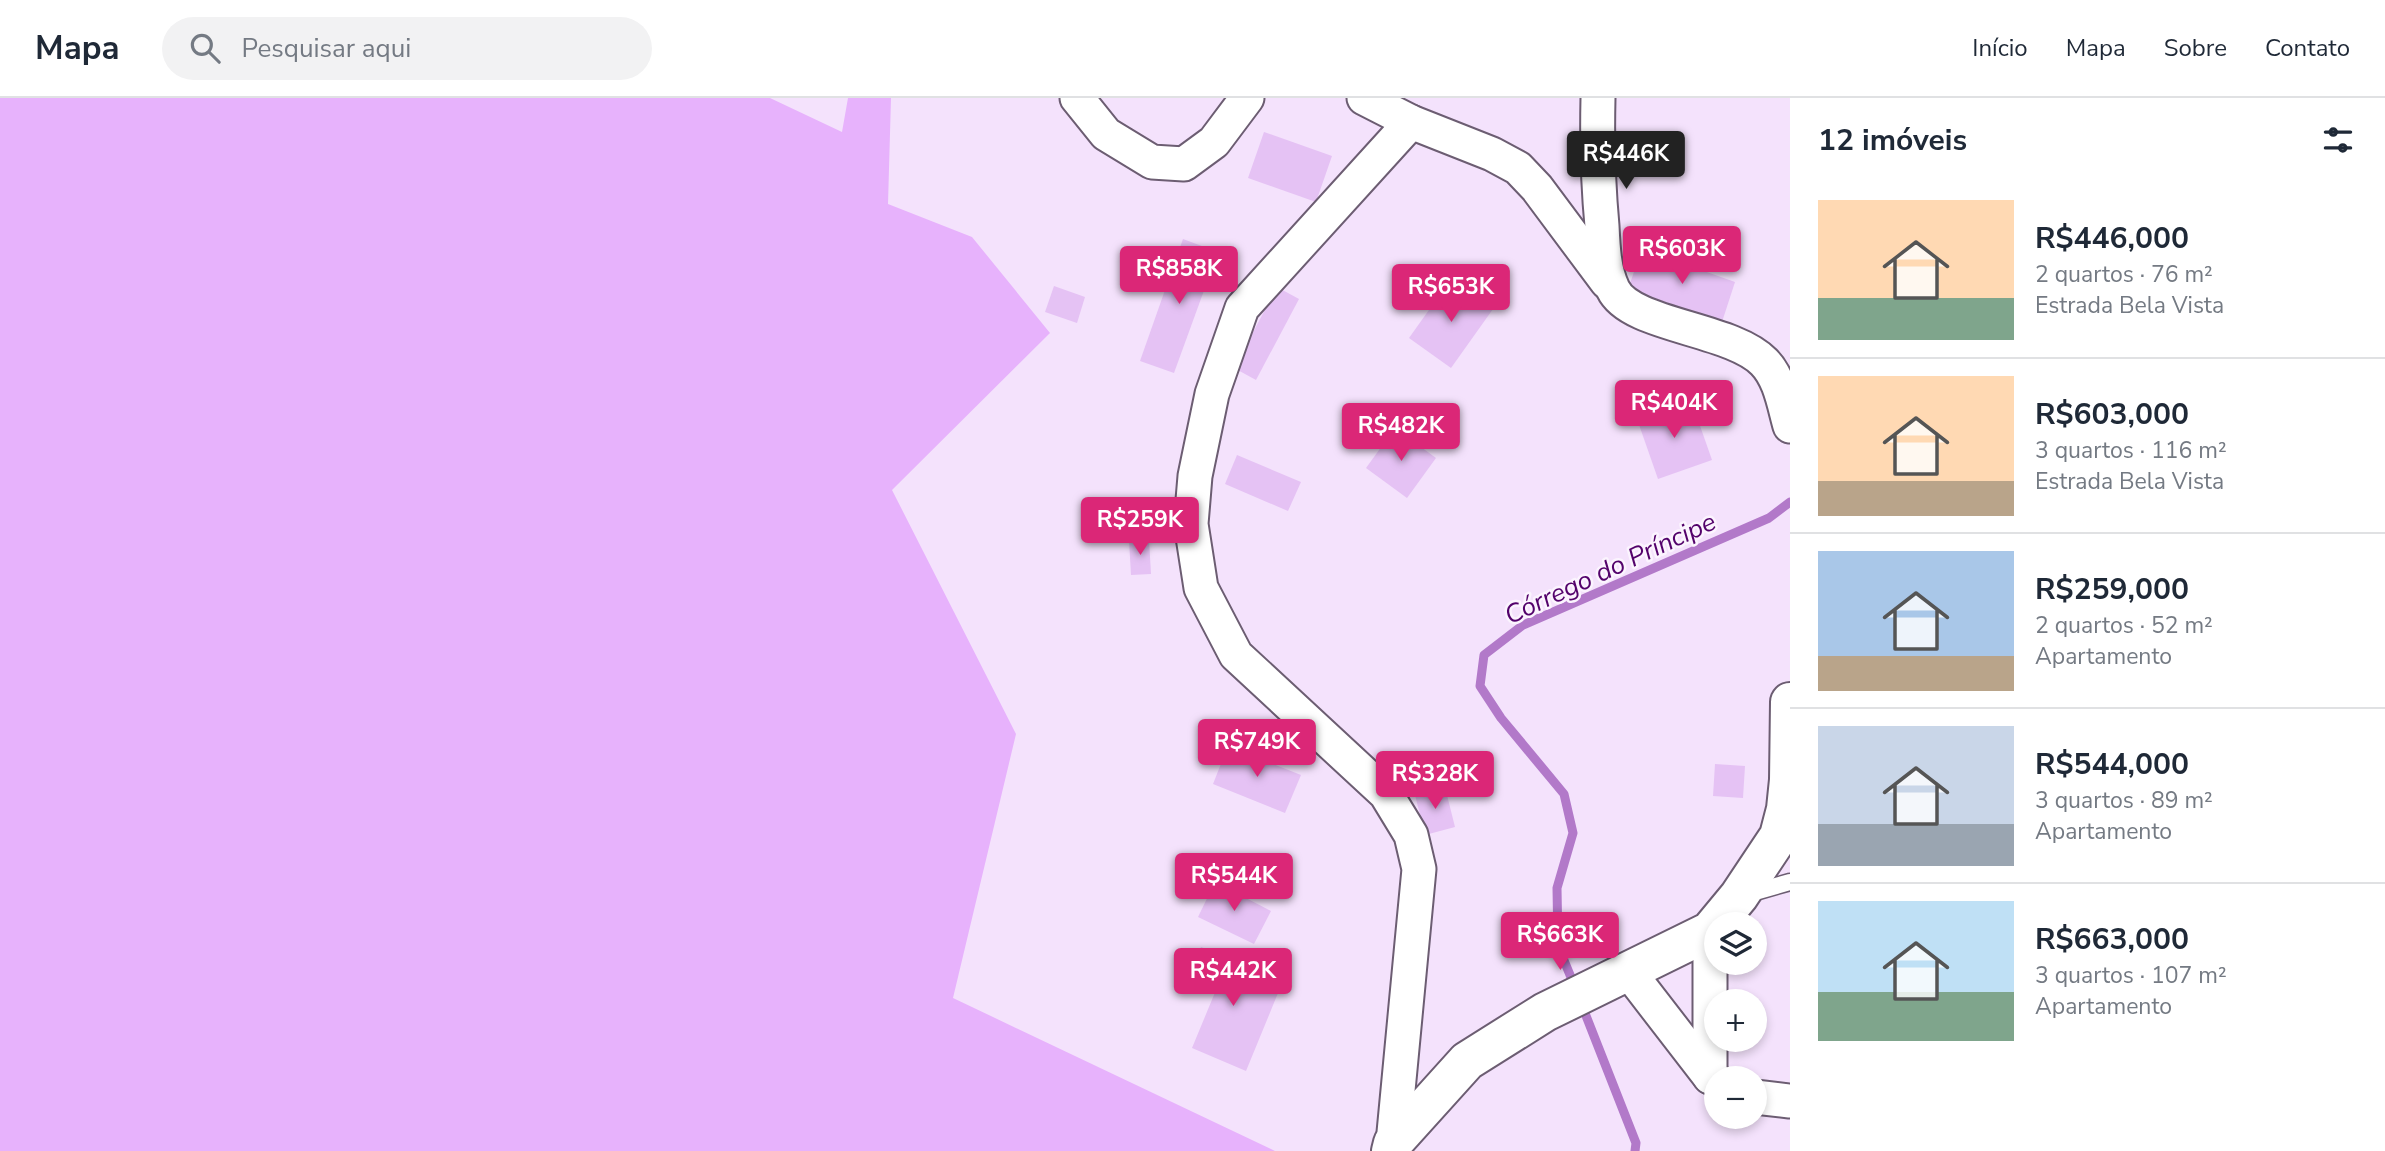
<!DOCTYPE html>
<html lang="pt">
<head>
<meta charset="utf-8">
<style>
  :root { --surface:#fff; --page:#f2f2f3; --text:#1f2937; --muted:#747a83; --line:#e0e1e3; --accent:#db2777 }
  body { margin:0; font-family:"Nunito Sans",sans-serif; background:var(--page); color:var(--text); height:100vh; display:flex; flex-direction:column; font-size:26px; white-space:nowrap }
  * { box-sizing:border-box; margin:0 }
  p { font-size:23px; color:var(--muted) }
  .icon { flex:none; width:38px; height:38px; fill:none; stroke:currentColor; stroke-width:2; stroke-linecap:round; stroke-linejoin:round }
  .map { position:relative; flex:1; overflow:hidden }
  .panel { display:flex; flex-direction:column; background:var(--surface); width:595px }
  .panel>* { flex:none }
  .buttons { position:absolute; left:1704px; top:814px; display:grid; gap:14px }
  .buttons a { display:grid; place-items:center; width:63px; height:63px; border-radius:50%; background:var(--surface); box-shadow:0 4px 10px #0003; font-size:35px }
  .price { position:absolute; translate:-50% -60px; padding:0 16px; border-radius:7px; background:var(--accent); color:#fff; font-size:23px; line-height:46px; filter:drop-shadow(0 2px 4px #0008) }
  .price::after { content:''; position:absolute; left:50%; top:42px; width:21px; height:16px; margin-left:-10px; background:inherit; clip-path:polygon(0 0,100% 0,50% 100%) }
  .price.selected { background:#222; color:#fff }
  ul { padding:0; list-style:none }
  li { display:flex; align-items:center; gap:21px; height:175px; padding:0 28px }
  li+li { border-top:2px solid var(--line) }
  li span { display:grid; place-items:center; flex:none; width:196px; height:140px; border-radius:0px; color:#555 }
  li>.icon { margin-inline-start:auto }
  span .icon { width:84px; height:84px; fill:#fffc; stroke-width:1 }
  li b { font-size:30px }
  h2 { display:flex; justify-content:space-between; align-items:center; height:84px; padding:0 28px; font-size:30px }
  header { display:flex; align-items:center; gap:42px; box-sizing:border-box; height:98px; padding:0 35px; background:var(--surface); border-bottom:2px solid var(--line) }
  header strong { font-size:33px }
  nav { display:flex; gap:38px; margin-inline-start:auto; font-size:24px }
  .search { width:490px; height:63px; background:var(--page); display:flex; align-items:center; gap:18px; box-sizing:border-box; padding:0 24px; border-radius:38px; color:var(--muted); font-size:26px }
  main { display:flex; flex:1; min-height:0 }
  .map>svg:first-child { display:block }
  .green { fill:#e7b2fc }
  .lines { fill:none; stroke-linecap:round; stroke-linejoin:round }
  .stream { stroke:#b279c9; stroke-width:9 }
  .building { fill:#e5c2f4 }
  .service-casing { stroke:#6c5d72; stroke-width:19 }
  .minor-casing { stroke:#6c5d72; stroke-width:37 }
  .tertiary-casing { stroke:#6c5d72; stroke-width:42 }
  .service { stroke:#fff; stroke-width:16 }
  .minor { stroke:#fff; stroke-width:33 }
  .tertiary { stroke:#fff; stroke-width:38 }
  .labels { text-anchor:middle; stroke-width:5; stroke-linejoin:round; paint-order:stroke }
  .water-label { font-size:26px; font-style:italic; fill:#53026b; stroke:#fbf4fe }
</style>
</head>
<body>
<header>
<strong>Mapa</strong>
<div class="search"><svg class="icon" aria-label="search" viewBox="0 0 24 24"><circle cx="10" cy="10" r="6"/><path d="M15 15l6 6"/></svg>Pesquisar aqui</div>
<nav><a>Início</a><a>Mapa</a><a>Sobre</a><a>Contato</a></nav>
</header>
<main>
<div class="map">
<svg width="1790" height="1053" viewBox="0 0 1790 1053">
  <rect width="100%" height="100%" fill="#f4e2fc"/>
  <path class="green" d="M0 0H770L842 34 848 0H891L888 106 972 139 1050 235 892 392 1016 636 953 900 1275 1053H0Z"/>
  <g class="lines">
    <g class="stream">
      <path d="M1575 889 1558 848 1557 790 1573 735 1564 696 1501 620 1480 588 1484 557 1523 527 1769 420 1790 404"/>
      <path d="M1581 905 1636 1045 1635 1053"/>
    </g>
  </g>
  <g class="building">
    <path d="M1264 34 1332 58 1316 104 1248 80Z"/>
    <path d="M1183 141 1218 154 1174 275 1140 263Z"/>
    <path d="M1642 151 1735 184 1722 224 1628 191Z"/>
    <path d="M1451 181 1493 211 1451 270 1409 240Z"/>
    <path d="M1054 188 1085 199 1077 225 1045 214Z"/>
    <path d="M1277 189 1299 201 1256 282 1234 270Z"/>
    <path d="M1691 302 1712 362 1658 381 1637 321Z"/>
    <path d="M1395 330 1436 360 1407 400 1366 370Z"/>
    <path d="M1237 357 1301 384 1288 413 1225 386Z"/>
    <path d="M1149 441 1151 476 1131 477 1129 442Z"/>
    <path d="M1228 648 1301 677 1285 715 1213 686Z"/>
    <path d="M1715 666 1745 668 1743 700 1713 698Z"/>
    <path d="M1445 689 1455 729 1425 737 1415 697Z"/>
    <path d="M1215 784 1271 813 1254 846 1198 819Z"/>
    <path d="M1201 849 1283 883 1246 973 1192 950 1216 892 1188 880Z"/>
  </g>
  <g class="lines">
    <g class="service-casing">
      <path id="service" d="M1748 796 1790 784"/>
    </g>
    <g class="minor-casing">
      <g id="minor">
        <path d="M1077 0 1106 36 1152 64 1184 66 1214 44 1247 0"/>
        <path d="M1364 0 1411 24 1492 56 1518 70 1537 90 1607 184"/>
        <path d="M1598 0C1597 43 1598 85 1602 128 1603 149 1604 172 1613 191 1630 228 1731 230 1764 264 1780 280 1784 307 1790 328"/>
        <path d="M1629 874 1710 979 1715 981"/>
        <path d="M1710 979V833"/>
        <path d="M1755 999 1790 1003"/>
        <path d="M1393 1045 1419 771 1411 737 1386 696 1236 557 1201 490 1191 426 1195 378 1212 296 1242 210 1411 24"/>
      </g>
    </g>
    <g class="tertiary-casing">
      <path id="tertiary" d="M1391 1053 1393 1045 1467 963 1545 914 1710 833 1739 798 1779 738 1786 711 1789 682 1790 604"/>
    </g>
    <use href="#service" class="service"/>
    <use href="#minor" class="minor"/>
    <use href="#tertiary" class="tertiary"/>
  </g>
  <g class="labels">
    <g class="water-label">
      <text transform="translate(1610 470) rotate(-25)" y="9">Córrego do Príncipe</text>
    </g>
  </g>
</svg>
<div class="buttons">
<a><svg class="icon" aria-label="layers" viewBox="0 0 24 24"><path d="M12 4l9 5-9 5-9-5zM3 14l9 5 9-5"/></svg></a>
<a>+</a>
<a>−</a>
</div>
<b class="price selected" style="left:1626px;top:93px">R$446K</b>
<b class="price" style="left:1682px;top:188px">R$603K</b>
<b class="price" style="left:1179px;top:208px">R$858K</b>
<b class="price" style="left:1451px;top:226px">R$653K</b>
<b class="price" style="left:1674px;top:342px">R$404K</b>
<b class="price" style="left:1401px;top:365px">R$482K</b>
<b class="price" style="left:1140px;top:459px">R$259K</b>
<b class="price" style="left:1257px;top:681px">R$749K</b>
<b class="price" style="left:1435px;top:713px">R$328K</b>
<b class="price" style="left:1234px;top:815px">R$544K</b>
<b class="price" style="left:1560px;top:874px">R$663K</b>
<b class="price" style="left:1233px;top:910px">R$442K</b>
</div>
<section class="panel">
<h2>12 imóveis<svg class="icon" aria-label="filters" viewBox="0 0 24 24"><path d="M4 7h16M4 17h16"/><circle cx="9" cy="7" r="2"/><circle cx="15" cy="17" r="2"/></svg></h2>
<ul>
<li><span style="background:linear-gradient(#ffd9b3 70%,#7fa58c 0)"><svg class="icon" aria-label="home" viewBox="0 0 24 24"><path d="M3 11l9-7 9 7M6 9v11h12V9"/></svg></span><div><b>R$446,000</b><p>2 quartos · 76 m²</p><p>Estrada Bela Vista</p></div></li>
<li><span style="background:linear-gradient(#ffd9b3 75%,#b9a48a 0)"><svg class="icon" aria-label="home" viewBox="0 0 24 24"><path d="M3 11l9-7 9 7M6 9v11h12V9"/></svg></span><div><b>R$603,000</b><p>3 quartos · 116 m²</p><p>Estrada Bela Vista</p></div></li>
<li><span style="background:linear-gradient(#a9c7e8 75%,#b9a48a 0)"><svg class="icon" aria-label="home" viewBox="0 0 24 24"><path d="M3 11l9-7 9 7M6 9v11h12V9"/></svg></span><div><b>R$259,000</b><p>2 quartos · 52 m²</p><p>Apartamento</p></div></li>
<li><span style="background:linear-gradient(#c9d6e8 70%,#9aa5b1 0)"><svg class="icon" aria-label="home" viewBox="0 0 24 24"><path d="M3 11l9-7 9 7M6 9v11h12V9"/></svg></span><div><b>R$544,000</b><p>3 quartos · 89 m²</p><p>Apartamento</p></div></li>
<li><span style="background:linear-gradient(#bfe0f5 65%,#7fa58c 0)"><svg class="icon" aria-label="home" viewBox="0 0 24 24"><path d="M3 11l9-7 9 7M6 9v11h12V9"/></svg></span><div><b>R$663,000</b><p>3 quartos · 107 m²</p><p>Apartamento</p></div></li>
</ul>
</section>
</main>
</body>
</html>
